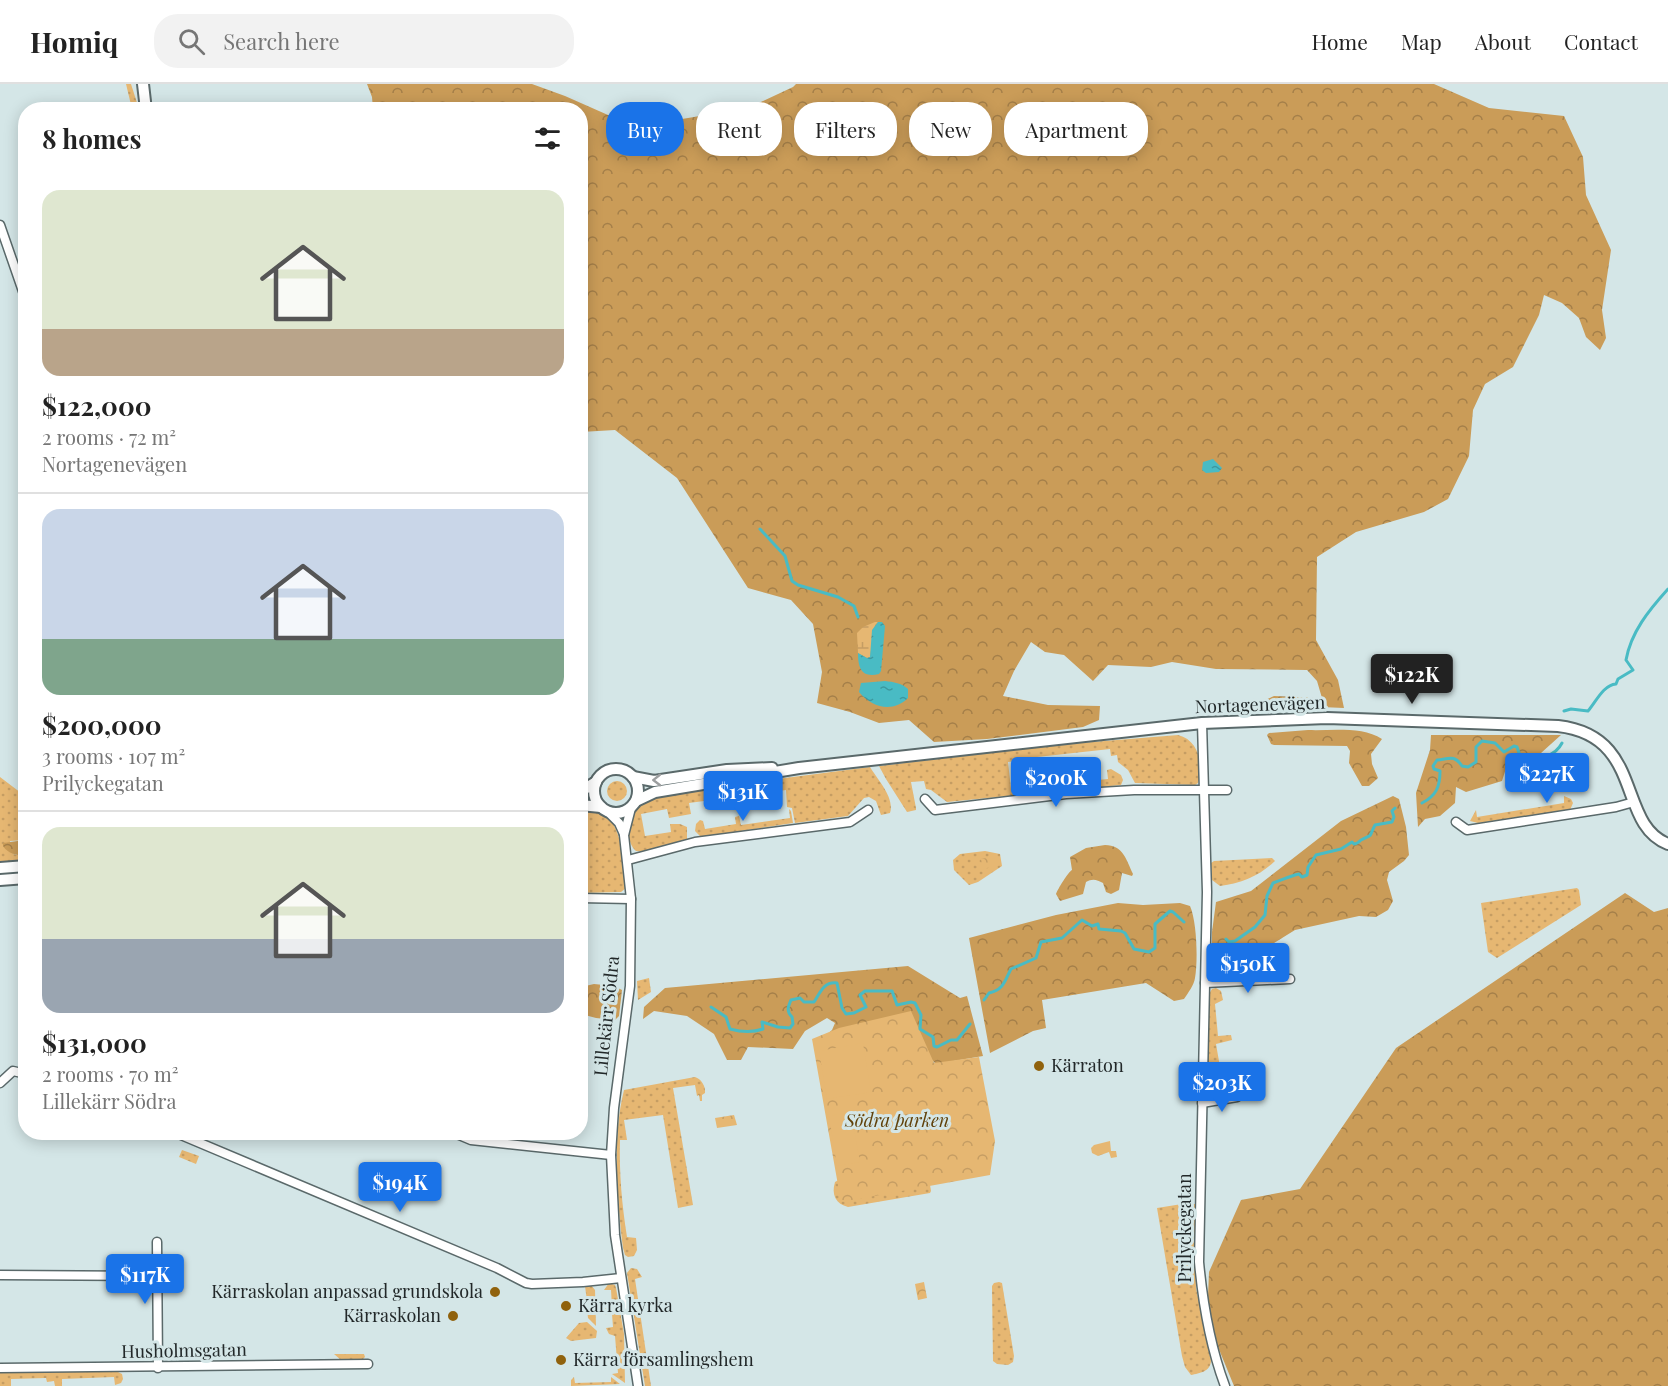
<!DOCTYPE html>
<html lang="en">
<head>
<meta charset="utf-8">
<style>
  :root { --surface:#fff; --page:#f2f2f2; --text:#222; --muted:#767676; --line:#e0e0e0; --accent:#1a73e8 }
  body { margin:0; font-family:"Playfair Display",serif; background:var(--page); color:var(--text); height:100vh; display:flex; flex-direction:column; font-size:22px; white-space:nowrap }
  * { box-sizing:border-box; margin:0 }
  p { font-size:20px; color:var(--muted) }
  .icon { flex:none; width:33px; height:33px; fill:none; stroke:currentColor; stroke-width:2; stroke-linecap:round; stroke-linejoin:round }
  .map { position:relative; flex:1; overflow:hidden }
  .sheet { position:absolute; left:18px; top:18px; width:570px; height:1038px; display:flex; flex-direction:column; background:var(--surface); border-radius:24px; box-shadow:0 3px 15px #0003 }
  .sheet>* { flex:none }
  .banner { position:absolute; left:606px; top:18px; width:570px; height:54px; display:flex; gap:12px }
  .price { position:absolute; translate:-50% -51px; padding:0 14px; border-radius:6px; background:var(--accent); color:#fff; font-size:20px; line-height:39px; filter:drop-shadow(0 2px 3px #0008) }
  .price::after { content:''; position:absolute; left:50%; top:36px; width:18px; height:14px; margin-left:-9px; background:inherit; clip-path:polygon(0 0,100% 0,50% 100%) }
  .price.active { background:#222; color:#fff }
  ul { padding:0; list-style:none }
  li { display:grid; align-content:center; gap:12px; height:318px; padding:0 24px }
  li+li { border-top:2px solid var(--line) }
  li span { display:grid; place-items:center; height:186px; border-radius:18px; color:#555 }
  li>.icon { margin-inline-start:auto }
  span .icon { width:108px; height:108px; fill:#fffc; stroke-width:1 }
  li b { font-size:26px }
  h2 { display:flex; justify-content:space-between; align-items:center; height:72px; padding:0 24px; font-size:26px }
  .pill { padding:0 21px; border-radius:24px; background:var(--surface); box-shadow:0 3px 15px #0003; font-size:21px; line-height:54px }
  .pill.active { background:var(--accent); color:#fff }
  header { display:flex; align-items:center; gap:36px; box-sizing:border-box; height:84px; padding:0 30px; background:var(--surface); border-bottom:2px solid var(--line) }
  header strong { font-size:28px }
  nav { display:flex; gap:33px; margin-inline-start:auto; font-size:21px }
  .search { width:420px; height:54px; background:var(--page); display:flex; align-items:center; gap:15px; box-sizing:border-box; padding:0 21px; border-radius:24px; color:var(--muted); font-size:22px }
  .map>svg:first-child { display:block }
  .grass { fill:url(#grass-dots) }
  .forest { fill:url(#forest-crowns) }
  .wetland { fill:url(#wetland-marsh) }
  .park { fill:url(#park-crowns) }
  .pitch { fill:#e6b772 }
  .water { fill:url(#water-ripples) }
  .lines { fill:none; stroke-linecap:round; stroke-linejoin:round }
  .stream { stroke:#49bbc4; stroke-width:3 }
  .minor-casing { stroke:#5a696a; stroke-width:11 }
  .tertiary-casing { stroke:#5a696a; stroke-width:14 }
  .minor { stroke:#fff; stroke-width:8 }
  .tertiary { stroke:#fff; stroke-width:10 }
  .oneway { stroke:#9c9e9f }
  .poi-dot { fill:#90620d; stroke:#d4e6e7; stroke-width:2 }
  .labels { text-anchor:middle; stroke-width:6; stroke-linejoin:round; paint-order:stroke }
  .street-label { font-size:18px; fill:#222829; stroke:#d4e6e7 }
  .poi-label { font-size:18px; fill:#222829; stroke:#d4e6e7; text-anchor:start }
  .park-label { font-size:18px; font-style:italic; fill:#604109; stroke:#d4e6e7 }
</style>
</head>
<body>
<header>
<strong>Homiq</strong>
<div class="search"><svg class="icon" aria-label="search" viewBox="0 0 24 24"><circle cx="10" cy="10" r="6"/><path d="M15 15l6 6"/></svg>Search here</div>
<nav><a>Home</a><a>Map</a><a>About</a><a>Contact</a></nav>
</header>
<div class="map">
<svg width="1668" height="1302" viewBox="0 0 1668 1302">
  <defs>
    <pattern id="grass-dots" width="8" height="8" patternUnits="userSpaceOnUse" patternTransform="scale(1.5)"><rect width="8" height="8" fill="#e6b772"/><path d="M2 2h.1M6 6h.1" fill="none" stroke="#c59d63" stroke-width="1.8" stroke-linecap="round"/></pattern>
    <pattern id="forest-crowns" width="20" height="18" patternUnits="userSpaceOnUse" patternTransform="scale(1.5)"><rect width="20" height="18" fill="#ca9c58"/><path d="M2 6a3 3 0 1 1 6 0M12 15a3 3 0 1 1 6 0" fill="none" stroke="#a47f49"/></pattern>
    <pattern id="wetland-marsh" width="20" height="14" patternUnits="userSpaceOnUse" patternTransform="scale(1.5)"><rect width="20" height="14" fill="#e6b772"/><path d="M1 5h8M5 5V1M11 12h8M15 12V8" fill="none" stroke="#c59d63"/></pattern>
    <pattern id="park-crowns" width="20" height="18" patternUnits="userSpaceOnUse" patternTransform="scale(1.5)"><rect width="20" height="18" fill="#e6b772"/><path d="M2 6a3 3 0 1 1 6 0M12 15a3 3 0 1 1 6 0" fill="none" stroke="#c59d63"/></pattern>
    <pattern id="water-ripples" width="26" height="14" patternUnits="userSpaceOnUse" patternTransform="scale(1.5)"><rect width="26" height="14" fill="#49bbc4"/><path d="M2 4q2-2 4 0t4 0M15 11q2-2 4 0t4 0" fill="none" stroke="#3c989f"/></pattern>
  </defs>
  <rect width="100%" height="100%" fill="#d4e6e7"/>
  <g class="grass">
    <path d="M126 0H131L139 25H132Z"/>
    <path d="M1178 651C1199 656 1204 681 1198 699L1195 701 1135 699 1128 686 1118 678 1117 671 1111 672 1110 665 1037 673 1039 686 1032 685 1030 675 1008 678 1011 705 1033 702V693L1042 690 1036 693 1037 709 947 718 931 706 926 705 924 697 911 698 916 724V726L907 728 886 695 879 682 1056 661Z"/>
    <path d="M870 683C878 696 895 714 890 729L881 731 876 717 869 713 864 714 848 732 795 739 792 724 787 723 786 706 689 719 691 730 669 734 667 725 641 730 645 752 671 748 670 740H680L687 743V755L645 768 636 767C621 753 632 726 645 715L699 705Z"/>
    <path d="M1111 685 1121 691 1123 696 1121 701 1039 709 1038 694H1040L1041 702 1076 699 1075 690H1077L1078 698 1108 695 1107 686Z"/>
    <path d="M0 693 25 712V756L10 757 13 770 25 772V779L0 781Z"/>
    <circle cx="617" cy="707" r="10"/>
    <path d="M1564 712 1571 715 1573 719 1570 726 1478 739 1470 737 1476 726 1477 733 1564 719Z"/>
    <path d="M581 724C587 725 594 724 599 727 624 737 623 782 626 804L621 808 581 809Z"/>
    <path d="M789 725 791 727 793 739 701 753 695 747 696 740 700 736 703 737 705 745 736 740 735 733 739 732 741 741 790 734Z"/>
    <path d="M985 767 1000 770 1002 782 978 798 969 801 954 786 953 776 960 770Z"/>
    <path d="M1272 774 1275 777C1259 792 1242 799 1220 802L1212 796 1211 779 1214 777Z"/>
    <path d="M1577 804 1579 806 1581 821 1497 874 1488 868 1481 819Z"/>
    <path d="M649 894 651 908 638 916 637 897Z"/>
    <path d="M1216 904 1221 907 1223 916 1215 920 1218 952 1231 951 1232 956 1216 960 1220 983 1228 982V992L1218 1012 1212 1013 1207 1010 1209 910 1212 905Z"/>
    <path d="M695 993C701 995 706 1002 705 1009L702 1011V1017H700L699 1011 697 1012 695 1001 673 1004 693 1121 678 1124 663 1031 624 1036 627 1056H620C619 1089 622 1121 627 1153L636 1154 637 1166 634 1172 628 1173 625 1171 623 1164C617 1115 612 1054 624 1006Z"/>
    <path d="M182 1066 199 1072 196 1080 179 1073Z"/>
    <path d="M927 1083 931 1107 930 1109 848 1123C836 1120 831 1111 835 1098L842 1094Z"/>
    <path d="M1182 1120H1195L1196 1204 1211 1277C1210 1288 1200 1289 1191 1291L1185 1283 1182 1272 1157 1124Z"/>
    <path d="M631 1184 637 1185 642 1193 635 1195 651 1302H645L627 1189Z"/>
    <path d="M999 1198 1002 1199 1014 1272 1013 1278 1008 1281 997 1280 993 1277 992 1202 994 1199Z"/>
    <path d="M609 1199 615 1201 616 1204 624 1250 625 1299 612 1290 618 1289 615 1252 609 1250 606 1244 613 1243 612 1230 605 1231V1224L612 1223 611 1206H604Z"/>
    <path d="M591 1201 595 1206 596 1242 588 1234 587 1225 590 1224 591 1220 587 1217 585 1202Z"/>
    <path d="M587 1238 597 1247 596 1254 571 1257 566 1254 579 1239Z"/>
    <path d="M334 1270H364L365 1273 362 1276H341Z"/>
    <path d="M58 1288H118L122 1290 123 1295 121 1299 115 1301 114 1293 62 1295V1302H55L54 1297 47 1298 46 1294 11 1295V1302H0V1289Z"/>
    <path d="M574 1293 575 1299 611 1298V1293L620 1300 571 1302V1296Z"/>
  </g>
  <g class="forest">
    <path d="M367 0H532L565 12 608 31 661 43 676 36 748 24 793 3 796 0H1434L1489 24 1564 32 1583 73 1586 111 1611 166 1602 226 1606 254 1600 266 1586 253 1579 234 1562 219 1544 211 1539 231 1513 283 1485 300 1473 326 1469 372 1448 415 1424 428 1356 448 1317 473 1316 556 1338 596 1344 624 1256 620 1274 612 1322 614 1317 597 1307 586 1216 585 1172 578 1151 583 1108 581 1093 597 1064 571 1045 568 1031 558 1014 587 1003 612 1048 621 1100 622 1099 636 1083 643 987 655 934 658 909 636 879 639 850 628 817 619 822 588 813 540 791 516 748 504 677 394 615 346 581 348 580 26 373 25 372 13Z"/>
    <path d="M1308 646C1331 647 1362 642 1382 655L1371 670 1372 680 1378 694 1369 702H1362L1349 679 1350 667 1347 662 1274 661 1271 660 1267 651 1269 649Z"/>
    <path d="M1431 651H1561L1541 669 1535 688 1507 681 1502 697 1466 708 1456 703 1455 719 1440 732 1425 735 1418 743 1416 709 1430 666Z"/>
    <path d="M1393 712 1399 715 1406 743 1409 771 1404 777 1389 788 1387 796 1393 817 1388 826 1376 833 1359 832 1295 846 1248 875 1217 891 1212 887V848L1216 818 1251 807 1341 737Z"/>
    <path d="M25 756V772C17 771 8 770 3 762V759Z"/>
    <path d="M1105 761C1123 761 1126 775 1133 790L1132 792 1122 789 1119 806 1111 810 1106 808 1103 799C1097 796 1093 794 1086 798L1083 810 1060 817 1056 810C1058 805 1068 788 1072 786L1070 773 1086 764Z"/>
    <path d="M1625 809 1654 828 1668 824V1302H1234L1207 1236 1209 1188 1241 1116 1300 1105 1396 964Z"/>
    <path d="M1118 819 1143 821 1180 819 1190 822C1197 838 1198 877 1195 894 1194 901 1188 909 1184 915L1174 917 1146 899 1042 916 1046 944 1033 947 990 969 969 854 1056 831Z"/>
    <path d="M908 882 960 914 967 912 983 972 936 980 930 974 817 959 832 946 835 939 827 934 805 947 793 965 748 963 741 976H727L714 950 687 932 654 927 643 935 644 923 665 904Z"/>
    <path d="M594 900 614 902 622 906 619 932 615 936 596 934 581 930V903Z"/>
  </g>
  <path class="wetland" d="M875 538H878L875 541 870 573 867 574 858 569 857 549 863 543Z"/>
  <g class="park">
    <path d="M997 772 999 781 983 785 981 775Z"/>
    <path d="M911 927 934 979 979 973 995 1057 990 1091 841 1118 812 955 839 944Z"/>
    <path d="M734 1031 737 1041 717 1044 715 1034Z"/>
    <path d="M1110 1057 1111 1067H1116L1117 1073 1111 1074 1109 1068 1098 1072 1092 1069 1091 1064 1094 1061Z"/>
    <path d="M924 1198 927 1214 918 1216 915 1200Z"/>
  </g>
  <g class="pitch">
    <path d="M863 959 871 1008 827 1015 819 967Z"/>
    <path d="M851 1028 860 1078 837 1082 829 1032Z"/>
  </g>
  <g class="water">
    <path d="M1213 375 1222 384 1219 388 1206 389 1202 386 1203 378Z"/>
    <path d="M878 538H882L885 542 881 587 879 590C862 594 858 585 858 569L867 574 870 573 872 546Z"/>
    <path d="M885 597C894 598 901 599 908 605V614C893 629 872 624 859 608L861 599Z"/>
  </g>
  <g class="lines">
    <g class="stream">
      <path d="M760 445 785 472 792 497 798 501 838 513 854 522 858 533"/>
      <path d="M1564 627 1571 625 1588 627C1596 618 1603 601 1616 600L1618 595 1633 586 1626 576C1631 548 1649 526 1668 505"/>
      <path d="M1422 719C1436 712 1440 703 1440 687L1434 685 1433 682 1437 676C1449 675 1454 670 1462 682L1468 683 1476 678V663L1482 657 1495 659 1504 668 1514 662 1517 663 1520 672 1525 675C1539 675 1555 673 1562 659"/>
      <path d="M1226 855 1229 858 1235 857 1255 843 1265 831 1267 812 1273 799C1282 796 1290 792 1299 790L1302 793 1307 791 1308 783 1316 771 1341 765 1352 758 1354 760C1357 760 1359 758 1361 756 1375 749 1368 754 1375 741L1392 738 1394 733 1392 727 1395 724"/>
      <path d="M984 916 989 909C1004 906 1005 896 1011 885L1036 874 1041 858 1062 854 1082 836 1092 842 1098 840 1099 845 1121 847 1125 849 1134 865 1149 868 1155 864V840L1170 827 1173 828 1184 838"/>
      <path d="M711 923 726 933 730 945C741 948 752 949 763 945L762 938 778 943 790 944 793 940 792 933C786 927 788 923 791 916L800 914 804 918H814C820 909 824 897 837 899L842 924 846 930 854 929 866 923 860 911 865 907H892L897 921 911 918 915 919 921 931 920 945 933 953 934 962 937 963 951 956H957L970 940"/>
    </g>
    <g class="minor-casing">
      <g id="minor">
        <path d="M0 141 26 216"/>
        <path d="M1202 639 1207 808 1199 1178C1203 1221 1210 1262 1225 1302"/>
        <path d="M925 715 935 726 1066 710 1134 706H1227"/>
        <path d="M631 724 624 751 631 815 630 902 614 1024 611 1071 615 1151 638 1302"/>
        <path d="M608 728 619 739 624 750"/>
        <path d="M1456 738 1467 746 1616 723 1634 718"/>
        <path d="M628 776 695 758 850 738 868 726"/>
        <path d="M580 814 631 815"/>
        <path d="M1205 899 1290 895"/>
        <path d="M0 999 13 987 26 990"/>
        <path d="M1202 1019 1237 1013"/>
        <path d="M452 1048 471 1056 611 1071"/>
        <path d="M181 1051 497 1184 526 1199 532 1200 583 1198 621 1194"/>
        <path d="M494 1058V1048"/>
        <path d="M157 1158 158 1284"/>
        <path d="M0 1191 158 1192"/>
        <path d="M0 1284 368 1280"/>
      </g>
    </g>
    <g class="tertiary-casing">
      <g id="tertiary">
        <path d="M143 0 146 26"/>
        <circle cx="616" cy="707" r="22"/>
        <path d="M633 693 654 697 727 686 772 684"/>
        <path d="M580 708 596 698"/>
        <path d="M636 717 655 708 799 684 1202 639 1327 634 1558 642C1645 652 1616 740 1668 760"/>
        <path d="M580 721 601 723"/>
        <path d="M0 784 26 782"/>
        <path d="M0 796 26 794"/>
      </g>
    </g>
    <use href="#minor" class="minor"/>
    <use href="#tertiary" class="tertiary"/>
  </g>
  <defs><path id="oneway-chevron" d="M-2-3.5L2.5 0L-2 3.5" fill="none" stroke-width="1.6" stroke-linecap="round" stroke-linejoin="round" transform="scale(1.5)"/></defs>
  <use class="oneway" href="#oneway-chevron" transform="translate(657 696) rotate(179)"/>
  <g class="poi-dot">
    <circle cx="1039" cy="982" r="6"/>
    <circle cx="495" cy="1208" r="6"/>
    <circle cx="566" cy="1222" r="6"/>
    <circle cx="453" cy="1232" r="6"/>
    <circle cx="561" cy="1276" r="6"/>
  </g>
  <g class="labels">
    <g class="street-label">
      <text transform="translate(1260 621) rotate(-2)" y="6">Nortagenevägen</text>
      <text transform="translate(607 932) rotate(-84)" y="6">Lillekärr Södra</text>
      <text transform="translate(1185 1144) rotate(-90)" y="6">Prilyckegatan</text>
      <text transform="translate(184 1267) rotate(-1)" y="6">Husholmsgatan</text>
    </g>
    <g class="poi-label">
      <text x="1051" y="988">Kärraton</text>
      <text x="483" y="1214" text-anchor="end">Kärraskolan anpassad grundskola</text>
      <text x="578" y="1228">Kärra kyrka</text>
      <text x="441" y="1238" text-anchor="end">Kärraskolan</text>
      <text x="573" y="1282">Kärra församlingshem</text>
    </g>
    <g class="park-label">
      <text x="897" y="1043">Södra parken</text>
    </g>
  </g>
</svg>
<b class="price active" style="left:1412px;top:621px">$122K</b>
<b class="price" style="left:1547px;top:720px">$227K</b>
<b class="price" style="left:1056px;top:724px">$200K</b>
<b class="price" style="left:743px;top:738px">$131K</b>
<b class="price" style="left:1248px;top:910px">$150K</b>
<b class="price" style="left:1222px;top:1029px">$203K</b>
<b class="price" style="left:400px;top:1129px">$194K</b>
<b class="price" style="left:145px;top:1221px">$117K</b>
<div class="banner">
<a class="pill active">Buy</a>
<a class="pill">Rent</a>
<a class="pill">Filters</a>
<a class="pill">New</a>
<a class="pill">Apartment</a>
</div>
<section class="sheet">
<h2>8 homes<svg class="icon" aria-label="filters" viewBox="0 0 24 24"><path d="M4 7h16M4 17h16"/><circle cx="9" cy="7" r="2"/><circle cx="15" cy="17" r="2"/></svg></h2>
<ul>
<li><span style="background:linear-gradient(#dfe7d0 75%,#b9a48a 0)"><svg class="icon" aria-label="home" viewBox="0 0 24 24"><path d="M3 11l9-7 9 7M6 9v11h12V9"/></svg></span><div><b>$122,000</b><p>2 rooms · 72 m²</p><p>Nortagenevägen</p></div></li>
<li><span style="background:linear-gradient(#c9d6e8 70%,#7fa58c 0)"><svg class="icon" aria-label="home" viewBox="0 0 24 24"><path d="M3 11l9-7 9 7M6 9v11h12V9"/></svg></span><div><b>$200,000</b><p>3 rooms · 107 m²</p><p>Prilyckegatan</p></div></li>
<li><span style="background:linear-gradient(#dfe7d0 60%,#9aa5b1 0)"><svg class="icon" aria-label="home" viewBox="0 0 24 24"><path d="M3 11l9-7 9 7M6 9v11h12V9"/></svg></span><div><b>$131,000</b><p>2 rooms · 70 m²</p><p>Lillekärr Södra</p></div></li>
</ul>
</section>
</div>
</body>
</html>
